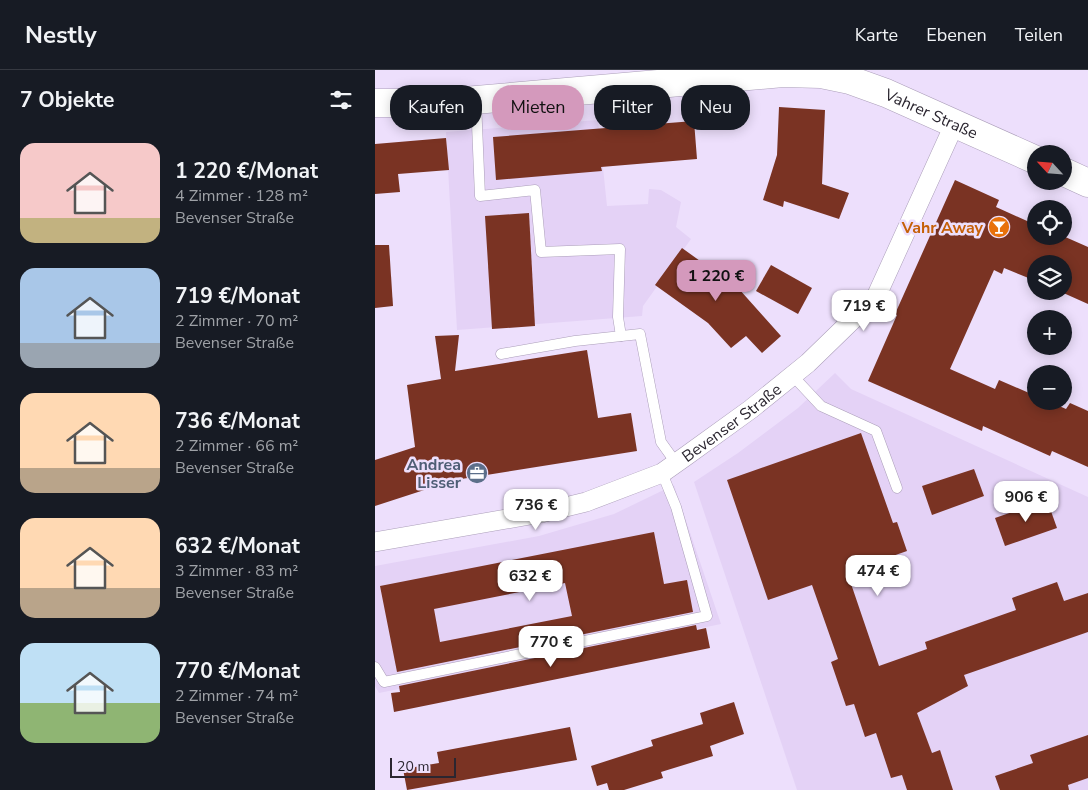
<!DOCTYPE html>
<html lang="de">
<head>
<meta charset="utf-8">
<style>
  :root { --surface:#171b24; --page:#20242c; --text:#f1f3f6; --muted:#9ea1a6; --line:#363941; --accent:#d499bc }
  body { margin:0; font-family:"Nunito Sans",sans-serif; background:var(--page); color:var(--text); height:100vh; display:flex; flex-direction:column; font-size:19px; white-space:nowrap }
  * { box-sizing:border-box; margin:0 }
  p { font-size:16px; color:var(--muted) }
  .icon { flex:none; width:28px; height:28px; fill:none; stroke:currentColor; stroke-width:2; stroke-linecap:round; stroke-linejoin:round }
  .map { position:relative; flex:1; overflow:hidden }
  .details { display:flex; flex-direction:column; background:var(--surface); width:375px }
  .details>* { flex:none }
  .hud { position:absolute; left:15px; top:15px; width:475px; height:45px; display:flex; gap:10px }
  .needle { width:32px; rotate:296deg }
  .buttons { position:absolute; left:652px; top:75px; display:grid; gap:10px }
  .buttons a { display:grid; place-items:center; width:45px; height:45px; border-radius:50%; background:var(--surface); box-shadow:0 2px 12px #0003; font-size:25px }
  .scale { position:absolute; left:15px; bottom:12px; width:66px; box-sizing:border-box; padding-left:5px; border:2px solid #2b2630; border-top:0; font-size:14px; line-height:18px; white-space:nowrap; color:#2b2630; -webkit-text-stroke:4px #eddffc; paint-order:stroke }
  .price { position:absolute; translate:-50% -42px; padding:0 11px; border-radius:10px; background:#fff; color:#222; font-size:16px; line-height:32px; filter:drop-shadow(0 1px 2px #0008) }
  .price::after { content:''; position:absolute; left:50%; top:30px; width:15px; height:11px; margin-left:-8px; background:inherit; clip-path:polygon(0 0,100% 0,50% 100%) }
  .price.selected { background:var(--accent); color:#111 }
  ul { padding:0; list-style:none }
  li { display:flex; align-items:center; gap:15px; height:125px; padding:0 20px }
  li span { display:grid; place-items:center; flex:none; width:140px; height:100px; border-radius:15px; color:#555 }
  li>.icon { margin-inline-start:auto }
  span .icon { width:60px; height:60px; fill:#fffc; stroke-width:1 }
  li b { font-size:21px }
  h2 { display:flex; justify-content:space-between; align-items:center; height:60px; padding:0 20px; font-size:21px }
  .tag { padding:0 18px; border-radius:20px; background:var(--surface); box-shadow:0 2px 12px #0003; font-size:18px; line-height:45px }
  .tag.selected { background:var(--accent); color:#111 }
  header { display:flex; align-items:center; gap:30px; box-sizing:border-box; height:70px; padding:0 25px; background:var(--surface); border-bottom:1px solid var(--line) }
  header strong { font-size:24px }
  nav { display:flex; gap:28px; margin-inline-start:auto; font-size:18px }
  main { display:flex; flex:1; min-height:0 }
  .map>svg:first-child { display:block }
  .built { fill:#e4d2f6 }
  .building { fill:#7a3323; fill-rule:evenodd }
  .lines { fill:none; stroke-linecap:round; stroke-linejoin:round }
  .lane-casing { stroke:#ab9eb9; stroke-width:11 }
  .street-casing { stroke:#ab9eb9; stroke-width:20 }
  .secondary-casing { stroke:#ab9eb9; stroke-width:29 }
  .lane { stroke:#fff; stroke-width:10 }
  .street { stroke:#fff; stroke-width:19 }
  .secondary { stroke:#fff; stroke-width:28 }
  .labels { text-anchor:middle; stroke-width:5; stroke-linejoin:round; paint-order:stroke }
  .street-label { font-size:16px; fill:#2b2630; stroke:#eddffc }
  .food-label { font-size:16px; font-weight:bold; fill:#c56008; stroke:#eddffc; text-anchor:end }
  .service-label { font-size:16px; font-weight:bold; fill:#4e5e75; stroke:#eddffc; text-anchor:end }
</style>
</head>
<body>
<header>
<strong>Nestly</strong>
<nav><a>Karte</a><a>Ebenen</a><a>Teilen</a></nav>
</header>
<main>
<section class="details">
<h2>7 Objekte<svg class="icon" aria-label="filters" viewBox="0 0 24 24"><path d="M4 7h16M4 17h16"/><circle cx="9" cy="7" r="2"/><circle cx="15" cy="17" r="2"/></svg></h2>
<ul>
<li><span style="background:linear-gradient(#f6c9c9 75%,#c2b280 0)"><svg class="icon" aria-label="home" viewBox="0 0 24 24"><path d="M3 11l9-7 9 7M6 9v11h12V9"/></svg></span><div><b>1 220 €/Monat</b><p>4 Zimmer · 128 m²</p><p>Bevenser Straße</p></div></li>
<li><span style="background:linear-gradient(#a9c7e8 75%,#9aa5b1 0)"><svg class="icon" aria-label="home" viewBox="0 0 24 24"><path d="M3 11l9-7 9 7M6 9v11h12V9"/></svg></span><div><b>719 €/Monat</b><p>2 Zimmer · 70 m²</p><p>Bevenser Straße</p></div></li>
<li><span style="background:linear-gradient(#ffd9b3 75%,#b9a48a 0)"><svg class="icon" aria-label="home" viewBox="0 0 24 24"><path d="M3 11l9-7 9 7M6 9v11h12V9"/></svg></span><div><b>736 €/Monat</b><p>2 Zimmer · 66 m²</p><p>Bevenser Straße</p></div></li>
<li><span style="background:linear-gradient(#ffd9b3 70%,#b9a48a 0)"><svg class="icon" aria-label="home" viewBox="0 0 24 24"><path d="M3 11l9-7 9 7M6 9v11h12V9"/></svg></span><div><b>632 €/Monat</b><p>3 Zimmer · 83 m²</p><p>Bevenser Straße</p></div></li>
<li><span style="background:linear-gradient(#bfe0f5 60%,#8fb573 0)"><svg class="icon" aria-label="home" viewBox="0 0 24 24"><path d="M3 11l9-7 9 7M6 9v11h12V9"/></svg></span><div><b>770 €/Monat</b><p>2 Zimmer · 74 m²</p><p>Bevenser Straße</p></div></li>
</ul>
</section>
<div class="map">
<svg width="713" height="720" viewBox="0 0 713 720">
  <rect width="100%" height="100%" fill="#eddffc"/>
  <g class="built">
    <path d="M223 50 232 136 273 134 274 119 286 120 306 132 301 157 316 169 268 236 267 246 82 260 71 62Z"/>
    <path d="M460 303 476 319 713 427V720H422L319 412 363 383 423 338Z"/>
    <path d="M299 415 346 554 4 623 0 616V496L164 466 239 444Z"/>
  </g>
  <g class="building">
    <path d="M404 37 450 40 447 114 474 123 464 149 409 131 408 137 388 130 402 85Z"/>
    <path d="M319 51 322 89 226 97 227 101 121 110 118 67Z"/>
    <path d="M71 68 74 100 23 104 25 122 0 124V74Z"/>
    <path d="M580 110 624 130 621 137 661 155V166H688L713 177V234L684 221H689V194H661V211L629 198 627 204 619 200 575 299 620 319 624 310 661 326V331H673L691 339 695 333 713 341V397L677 381 675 386 608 356 607 361 493 311 522 245 520 244Z"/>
    <path d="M154 143 160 256 117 259 110 146Z"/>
    <path d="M0 175H14L18 236 0 238Z"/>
    <path d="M307 178 364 219 406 266 387 283 371 266 356 278 333 253 280 215Z"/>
    <path d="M396 195 437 218 423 244 381 221Z"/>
    <path d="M84 265 80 301 212 280 223 348 256 343 262 381 80 410 0 436V390L40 377 32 315 66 309 60 266Z"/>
    <path d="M486 363 518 453 522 452 532 481 472 502 504 596 552 579 550 572 641 540 637 528 682 512 689 531 713 523V562L589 605 593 616 542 643 557 683 565 680 578 720H532L527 705 516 708 501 663 490 667 479 634 471 636 456 592 463 589 437 515 393 530 352 410Z"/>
    <path d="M599 399 609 426 557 445 547 416Z"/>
    <path d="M672 430 682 458 630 476 620 448Z"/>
    <path d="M279 462 289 514 312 510 318 542 22 602 5 516ZM190 513 197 546 65 572 59 539Z"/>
    <path d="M321 555 322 560 331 558 335 578 19 642 16 623 25 622 24 616Z"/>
    <path d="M359 632 369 664 335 676 338 686 286 702 288 708 249 720H234L232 713 222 716 216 696 278 676 276 670 328 654 325 643Z"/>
    <path d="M195 657 202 690 32 720 28 699 64 693 62 682Z"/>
    <path d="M713 665V708L693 715 694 720H625L620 706 658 693 655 685Z"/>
  </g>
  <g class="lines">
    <g class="lane-casing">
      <g id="lane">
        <path d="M101 31 105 126 160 120 166 182 245 179 243 247 246 266"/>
        <path d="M126 284 200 271 265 264 286 372 301 393"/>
        <path d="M417 305 446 336 501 361 522 418"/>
        <path d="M0 597 9 612 332 546 301 437 287 403"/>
      </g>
    </g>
    <g class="street-casing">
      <g id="street">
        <path id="s1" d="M0 472 166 443 211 432 287 403 311 386 376 339 433 293 501 227 580 53"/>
      </g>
    </g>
    <g class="secondary-casing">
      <g id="secondary">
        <path id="s2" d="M0 33H66L408 3 446 4 475 10 511 23 661 90"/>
        <path d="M689 102 713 113"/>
      </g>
    </g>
    <use href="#lane" class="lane"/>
    <use href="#street" class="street"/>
    <use href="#secondary" class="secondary"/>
  </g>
  <defs>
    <g id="bar-disc" transform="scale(1.125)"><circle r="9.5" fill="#e8710a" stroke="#eddffc"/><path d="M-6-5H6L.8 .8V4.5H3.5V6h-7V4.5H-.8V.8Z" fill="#fff"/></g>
    <g id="office-disc" transform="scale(1.125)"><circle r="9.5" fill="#5c6f8a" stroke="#eddffc"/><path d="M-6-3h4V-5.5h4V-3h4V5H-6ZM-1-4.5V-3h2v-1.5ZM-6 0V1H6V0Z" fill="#fff"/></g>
  </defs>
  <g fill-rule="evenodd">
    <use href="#bar-disc" x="624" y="157"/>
    <use href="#office-disc" x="102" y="403"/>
  </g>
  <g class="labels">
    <g class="street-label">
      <text dy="6" stroke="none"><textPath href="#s2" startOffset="565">Vahrer Straße</textPath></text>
      <text dy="6" stroke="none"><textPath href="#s1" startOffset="382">Bevenser Straße</textPath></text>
    </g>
    <g class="food-label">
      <text x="608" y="163">Vahr Away</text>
    </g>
    <g class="service-label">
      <text x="86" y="400">Andrea<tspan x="86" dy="18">Lisser</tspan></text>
    </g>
  </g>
</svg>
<div class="buttons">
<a><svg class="needle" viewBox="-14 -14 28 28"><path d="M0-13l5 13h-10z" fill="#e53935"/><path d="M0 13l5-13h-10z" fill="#9ea1a6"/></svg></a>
<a><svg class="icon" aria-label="locate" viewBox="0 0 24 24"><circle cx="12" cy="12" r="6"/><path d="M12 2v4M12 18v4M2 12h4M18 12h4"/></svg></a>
<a><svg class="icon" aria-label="layers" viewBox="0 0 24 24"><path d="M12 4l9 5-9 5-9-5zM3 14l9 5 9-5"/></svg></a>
<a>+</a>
<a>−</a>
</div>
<div class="scale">20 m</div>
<b class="price selected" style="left:341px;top:232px">1 220 €</b>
<b class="price" style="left:489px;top:262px">719 €</b>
<b class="price" style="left:651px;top:453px">906 €</b>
<b class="price" style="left:161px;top:461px">736 €</b>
<b class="price" style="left:503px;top:527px">474 €</b>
<b class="price" style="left:155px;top:532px">632 €</b>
<b class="price" style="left:176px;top:598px">770 €</b>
<div class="hud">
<a class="tag">Kaufen</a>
<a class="tag selected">Mieten</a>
<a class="tag">Filter</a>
<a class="tag">Neu</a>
</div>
</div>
</main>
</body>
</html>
